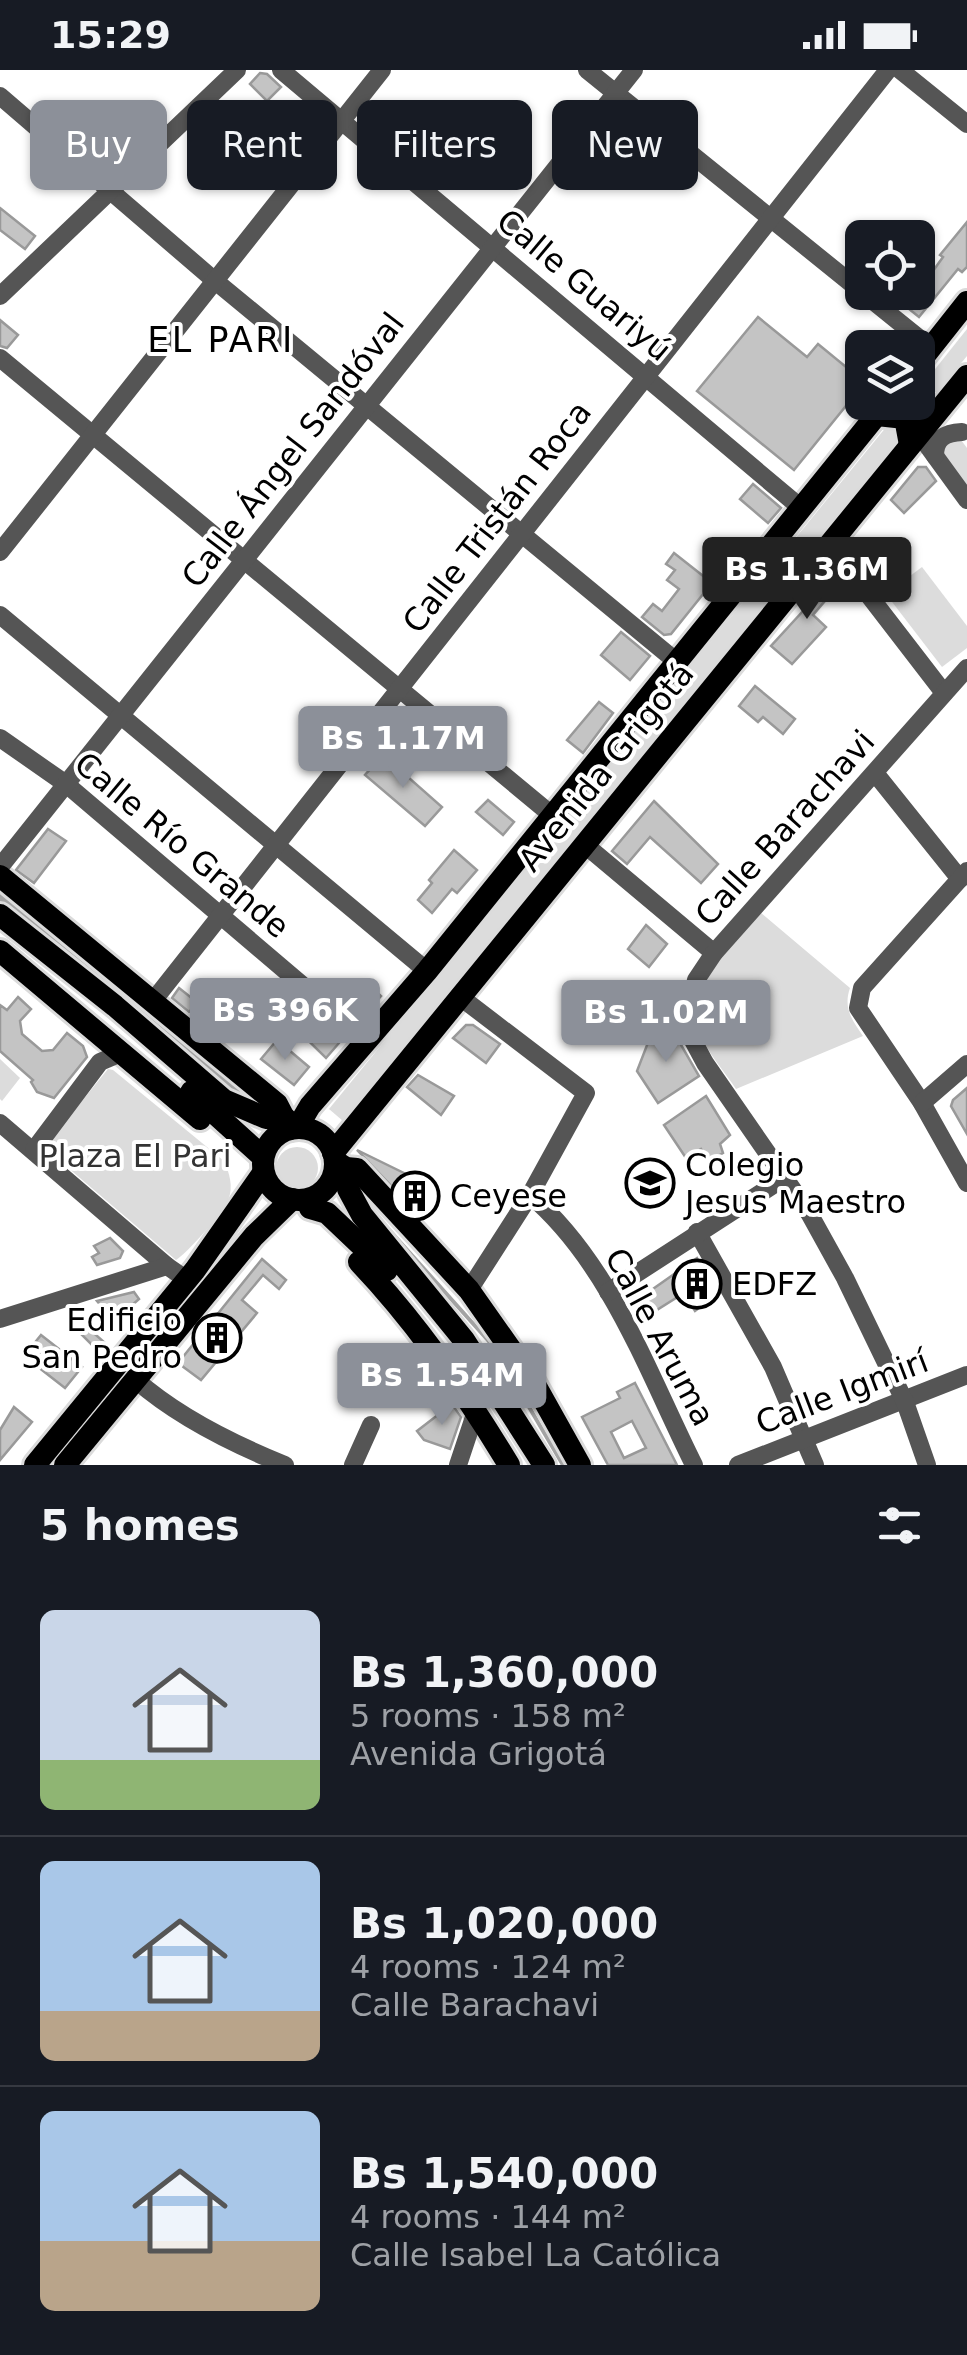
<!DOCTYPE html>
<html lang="en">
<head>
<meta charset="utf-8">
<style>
  :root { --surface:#171b24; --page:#242831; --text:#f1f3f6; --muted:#9ea1a6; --line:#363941; --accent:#8c9099 }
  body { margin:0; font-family:"DejaVu Sans",sans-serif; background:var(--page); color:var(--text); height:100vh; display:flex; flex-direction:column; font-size:38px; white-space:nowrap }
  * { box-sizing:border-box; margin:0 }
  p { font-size:32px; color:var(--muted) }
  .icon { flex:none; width:55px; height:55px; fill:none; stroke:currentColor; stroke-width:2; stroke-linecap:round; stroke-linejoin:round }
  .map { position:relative; height:1395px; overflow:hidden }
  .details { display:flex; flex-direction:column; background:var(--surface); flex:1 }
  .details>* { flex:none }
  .guide { position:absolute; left:30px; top:30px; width:908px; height:90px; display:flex; gap:20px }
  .controls { position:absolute; left:845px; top:150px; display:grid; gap:20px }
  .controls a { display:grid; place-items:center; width:90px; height:90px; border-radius:15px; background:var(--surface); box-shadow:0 2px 8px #0004; font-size:50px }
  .price { position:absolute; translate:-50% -85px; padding:0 22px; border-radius:10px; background:var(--accent); color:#fff; font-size:32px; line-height:65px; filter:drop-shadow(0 2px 5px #0008) }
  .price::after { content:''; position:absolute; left:50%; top:60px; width:30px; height:22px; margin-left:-15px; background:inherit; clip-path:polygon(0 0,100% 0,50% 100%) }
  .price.on { background:#222; color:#fff }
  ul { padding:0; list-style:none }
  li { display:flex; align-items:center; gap:30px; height:250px; padding:0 40px }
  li+li { border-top:2px solid var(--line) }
  li span { display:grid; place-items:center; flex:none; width:280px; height:200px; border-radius:15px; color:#555 }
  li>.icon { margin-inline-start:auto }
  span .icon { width:120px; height:120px; fill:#fffc; stroke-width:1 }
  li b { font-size:42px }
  h2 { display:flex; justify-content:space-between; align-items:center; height:120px; padding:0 40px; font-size:42px }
  .pill { padding:0 35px; border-radius:15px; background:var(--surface); box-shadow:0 2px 8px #0004; font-size:35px; line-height:90px }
  .pill.on { background:var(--accent); color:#fff }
  .status { display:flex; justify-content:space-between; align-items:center; height:70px; padding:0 50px; background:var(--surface); direction:ltr }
  .status svg { height:28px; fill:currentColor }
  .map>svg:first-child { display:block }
  .green { fill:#dcdcdc }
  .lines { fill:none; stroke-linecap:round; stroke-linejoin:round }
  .stream { stroke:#a3a3a3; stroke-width:4 }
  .canal { stroke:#a3a3a3; stroke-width:12 }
  .building { fill:#c4c4c4; stroke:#999; stroke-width:2.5; fill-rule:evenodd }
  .major-casing { stroke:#dbdbdb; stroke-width:28 }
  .minor { stroke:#555; stroke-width:18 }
  .major { stroke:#000; stroke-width:22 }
  .labels { text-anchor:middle; stroke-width:8; stroke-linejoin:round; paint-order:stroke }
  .street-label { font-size:32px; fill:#000; stroke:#fff }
  .park-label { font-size:32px; fill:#333; stroke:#fff }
  .poi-label { font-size:32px; fill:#000; stroke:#fff; text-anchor:start }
  .neighbourhood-label { font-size:35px; letter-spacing:2.5px; fill:#000; stroke:#fff }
</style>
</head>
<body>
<div class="status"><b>15:29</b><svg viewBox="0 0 49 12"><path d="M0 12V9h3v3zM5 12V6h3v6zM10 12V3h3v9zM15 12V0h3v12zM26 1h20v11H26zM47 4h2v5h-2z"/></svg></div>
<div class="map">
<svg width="967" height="1395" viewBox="0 0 967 1395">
  <rect width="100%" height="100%" fill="#fff"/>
  <g class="green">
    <path d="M967 259V286L937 322H926L924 313Z"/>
    <path d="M895 352 903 364 343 1051 329 1039 887 356Z"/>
    <path d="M961 370 967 378V417L944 389 943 372Z"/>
    <path d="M922 497 967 556V578L942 597 886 524Z"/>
    <path d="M760 842 850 918C843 938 852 950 863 966L736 1019C726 1004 713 989 704 972 677 921 731 877 760 842Z"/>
    <path d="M0 989 20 1008 2 1031 0 1029Z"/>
    <path d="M108 999 113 1000 224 1091C229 1102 234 1117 228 1130 221 1145 189 1181 176 1190L46 1079V1075Z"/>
    <circle cx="297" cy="1098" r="21"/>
  </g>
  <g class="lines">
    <path class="stream" d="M383 1153 494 1277 563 1395"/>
    <path class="canal" d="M0 829 61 875 234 1021"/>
  </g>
  <g class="building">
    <path d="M260 3 267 4 281 17 267 31 250 14Z"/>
    <path d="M0 138 35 166 25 179 0 160Z"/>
    <path d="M967 152V197L962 202 958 199 919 247 888 222H918L943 187 940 185Z"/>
    <path d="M758 247 807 287 818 274 862 310V316L794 400 697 321Z"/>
    <path d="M0 250 18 265 7 278 0 276Z"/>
    <path d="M918 397H926L936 411 904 443 891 430Z"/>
    <path d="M753 414 781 438 768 453 740 429Z"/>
    <path d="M866 474 883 499 871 508 853 485Z"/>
    <path d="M674 483 712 513 671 564 664 565 642 547 653 534 662 541 679 519 667 510 675 500 666 494Z"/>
    <path d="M830 499 842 511 813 545 826 557 792 594 771 576 814 529 809 525Z"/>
    <path d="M621 562 650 586 630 610 601 585Z"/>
    <path d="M755 616 795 649 783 664 763 647 758 652 739 636Z"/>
    <path d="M599 632 613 643 583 683 567 670Z"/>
    <path d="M383 685 442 737 425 756 365 705Z"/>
    <path d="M488 730 514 752 503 765 476 742Z"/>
    <path d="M654 731 718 794 701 813 650 767 627 794 612 781Z"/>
    <path d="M48 759 66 771 34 813 16 800Z"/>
    <path d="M454 780 477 800 457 823 452 819 432 843 418 830 432 813 429 810Z"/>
    <path d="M646 855 667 874 649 897 628 879Z"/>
    <path d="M369 915 381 926 370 938 358 928Z"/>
    <path d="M179 918 198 933 189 942 172 928Z"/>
    <path d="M292 925 337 962 339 973 326 988 278 941Z"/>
    <path d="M18 927 31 939 20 951 22 964 42 981 53 980 67 963 83 976 87 987 54 1028 37 1022 31 1012 33 1010 0 981V935L7 940Z"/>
    <path d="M673 952 678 959 677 968 699 1006 658 1033 637 1001 649 970Z"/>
    <path d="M466 955H473L500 974 486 993 453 968Z"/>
    <path d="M277 970 309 997 294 1015 261 989Z"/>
    <path d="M418 1005 454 1026 441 1045 407 1017Z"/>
    <path d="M967 1018V1064L951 1036 953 1030Z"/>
    <path d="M706 1026 730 1065 720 1074 723 1083 709 1091 701 1079 686 1088 664 1055Z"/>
    <path d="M357 1080 414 1108 434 1131 422 1148Z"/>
    <path d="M110 1168 123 1181 120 1188 97 1195 92 1187 99 1183 94 1176Z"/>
    <path d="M697 1188 713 1216 708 1218 714 1227 695 1241 684 1223 652 1243 640 1228Z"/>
    <path d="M262 1189 286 1210 279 1219 263 1205 242 1230 257 1243 201 1310 178 1293Z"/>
    <path d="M134 1222 139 1229 114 1251 97 1231Z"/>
    <path d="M88 1258 104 1272 97 1280 82 1265Z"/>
    <path d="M41 1265 82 1297 65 1318 24 1286Z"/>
    <path d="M417 1284 428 1299 398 1323 386 1308Z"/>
    <path d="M635 1313 677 1395H608L582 1347 620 1328 617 1322ZM632 1351 646 1378 624 1388 611 1362Z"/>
    <path d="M452 1334 461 1347 450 1379 424 1370 417 1361Z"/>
    <path d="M14 1337 32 1352 0 1390V1360Z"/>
  </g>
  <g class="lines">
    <g class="major-casing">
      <g id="major">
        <path d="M918 294 967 232"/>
        <path d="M918 317 919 364"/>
        <path d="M877 345 905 348 910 375"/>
        <path d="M0 806 277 1034 290 1059"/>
        <path d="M0 845 115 936 224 1030 266 1048 286 1049"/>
        <path d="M0 881 200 1049"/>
        <path d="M191 1022 263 1087"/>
        <path d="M297 1058 310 1036 427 901 887 332"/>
        <circle cx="299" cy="1094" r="36"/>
        <path d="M333 1083 967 306"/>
        <path d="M335 1091 346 1098 357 1099 469 1220 533 1311 580 1395"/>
        <path d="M346 1098 348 1119 362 1145 464 1270 544 1395"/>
        <path d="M310 1138 327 1143 387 1200"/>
        <path d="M359 1192C418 1254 465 1322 509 1395"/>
        <path d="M35 1395 195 1200 263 1103"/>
        <path d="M65 1395 254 1166 292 1129"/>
      </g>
    </g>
    <g class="minor">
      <path d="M281 0 801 438"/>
      <path d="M587 0 930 277"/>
      <path d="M900 0 967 54"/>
      <path d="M0 26 214 210 677 592"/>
      <path d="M0 226 237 0"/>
      <path d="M0 288 553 746"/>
      <path d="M919 364 967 430"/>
      <path d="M935 386C935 368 945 363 962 362"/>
      <path d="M830 475 944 623"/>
      <path d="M0 482 382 0"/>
      <path d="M0 545 427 901"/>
      <path d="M0 668 66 714 368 971"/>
      <path d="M875 703 960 809"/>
      <path d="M584 774 714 883"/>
      <path d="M0 797 634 0"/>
      <path d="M967 801 862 918 858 938 922 1033 967 1113"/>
      <path d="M459 926 586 1023 530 1125 469 1220"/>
      <path d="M153 931 888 0"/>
      <path d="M922 1033 967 994"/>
      <path d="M0 1053 167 1196 187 1210"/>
      <path d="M34 1080 100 992 121 983"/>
      <path d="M530 1125C610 1193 648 1303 694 1395"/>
      <path d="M697 1162 773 1297 815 1395"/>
      <path d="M608 1222 784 1108"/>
      <path d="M0 1249 167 1196"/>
      <path d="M136 1310C178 1347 233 1374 285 1395"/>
      <path d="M353 1395 371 1355"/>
      <path d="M458 1395 476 1341"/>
      <path d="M738 1395 967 1305"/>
      <path d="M927 1395 905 1332 845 1208 809 1143 705 993 690 965V936L696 910 714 883 967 598"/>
    </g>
    <use href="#major" class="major"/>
  </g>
  <defs>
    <g id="school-ring" transform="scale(2.5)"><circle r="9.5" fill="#fff" stroke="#000" stroke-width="1.5"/><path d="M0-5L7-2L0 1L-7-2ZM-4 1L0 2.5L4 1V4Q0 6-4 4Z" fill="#000"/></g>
    <g id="building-ring" transform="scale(2.5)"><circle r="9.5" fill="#fff" stroke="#000" stroke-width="1.5"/><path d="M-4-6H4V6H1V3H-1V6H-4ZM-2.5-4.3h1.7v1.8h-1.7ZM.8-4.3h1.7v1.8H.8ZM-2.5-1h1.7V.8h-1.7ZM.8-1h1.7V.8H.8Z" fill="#000"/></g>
  </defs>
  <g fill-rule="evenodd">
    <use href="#school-ring" x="650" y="1113"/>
    <use href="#building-ring" x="415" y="1126"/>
    <use href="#building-ring" x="697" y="1214"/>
    <use href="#building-ring" x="217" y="1268"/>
  </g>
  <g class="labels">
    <g class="street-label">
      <text transform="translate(584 215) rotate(40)" y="11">Calle Guariyú</text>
      <text transform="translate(293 380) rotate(-52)" y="11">Calle Ángel Sandóval</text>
      <text transform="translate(497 447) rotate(-52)" y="11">Calle Tristán Roca</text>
      <text transform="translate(606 697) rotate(-51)" y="11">Avenida Grigotá</text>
      <text transform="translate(785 758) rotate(-48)" y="11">Calle Barachavi</text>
      <text transform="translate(182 775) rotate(40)" y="11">Calle Río Grande</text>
      <text transform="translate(660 1267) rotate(62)" y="11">Calle Aruma</text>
      <text transform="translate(842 1322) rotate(-21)" y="11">Calle Igmirí</text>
    </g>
    <g class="park-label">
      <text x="135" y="1097">Plaza El Pari</text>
    </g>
    <g class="poi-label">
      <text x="685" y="1106">Colegio<tspan x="685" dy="37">Jesus Maestro</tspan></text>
      <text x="450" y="1137">Ceyese</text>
      <text x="732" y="1225">EDFZ</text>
      <text x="182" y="1261" text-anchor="end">Edificio<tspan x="182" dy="37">San Pedro</tspan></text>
    </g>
    <g class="neighbourhood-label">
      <text x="221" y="282">EL PARI</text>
    </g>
  </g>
</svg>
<div class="controls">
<a><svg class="icon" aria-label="locate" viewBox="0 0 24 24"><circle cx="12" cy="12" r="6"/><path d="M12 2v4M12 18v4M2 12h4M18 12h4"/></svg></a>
<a><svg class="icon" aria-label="layers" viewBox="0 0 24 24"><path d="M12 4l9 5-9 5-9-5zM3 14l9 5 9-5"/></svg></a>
</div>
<b class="price on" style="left:807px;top:552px">Bs 1.36M</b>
<b class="price" style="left:403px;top:721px">Bs 1.17M</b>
<b class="price" style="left:285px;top:993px">Bs 396K</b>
<b class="price" style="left:666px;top:995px">Bs 1.02M</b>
<b class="price" style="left:442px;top:1358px">Bs 1.54M</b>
<div class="guide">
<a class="pill on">Buy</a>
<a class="pill">Rent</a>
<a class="pill">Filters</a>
<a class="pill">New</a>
</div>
</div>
<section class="details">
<h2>5 homes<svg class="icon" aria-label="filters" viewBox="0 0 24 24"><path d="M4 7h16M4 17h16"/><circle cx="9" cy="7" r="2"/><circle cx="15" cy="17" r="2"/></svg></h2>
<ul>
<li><span style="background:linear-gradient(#c9d6e8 75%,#8fb573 0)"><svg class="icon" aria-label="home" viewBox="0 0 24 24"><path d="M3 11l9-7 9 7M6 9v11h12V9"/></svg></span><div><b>Bs 1,360,000</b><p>5 rooms · 158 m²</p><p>Avenida Grigotá</p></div></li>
<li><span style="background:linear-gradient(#a9c7e8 75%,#b9a48a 0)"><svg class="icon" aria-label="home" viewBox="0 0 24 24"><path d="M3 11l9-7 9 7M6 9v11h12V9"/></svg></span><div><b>Bs 1,020,000</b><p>4 rooms · 124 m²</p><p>Calle Barachavi</p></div></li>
<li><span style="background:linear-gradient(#a9c7e8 65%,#b9a48a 0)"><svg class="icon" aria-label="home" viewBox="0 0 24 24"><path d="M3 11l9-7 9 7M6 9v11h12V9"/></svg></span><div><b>Bs 1,540,000</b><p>4 rooms · 144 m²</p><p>Calle Isabel La Católica</p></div></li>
</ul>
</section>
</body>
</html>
